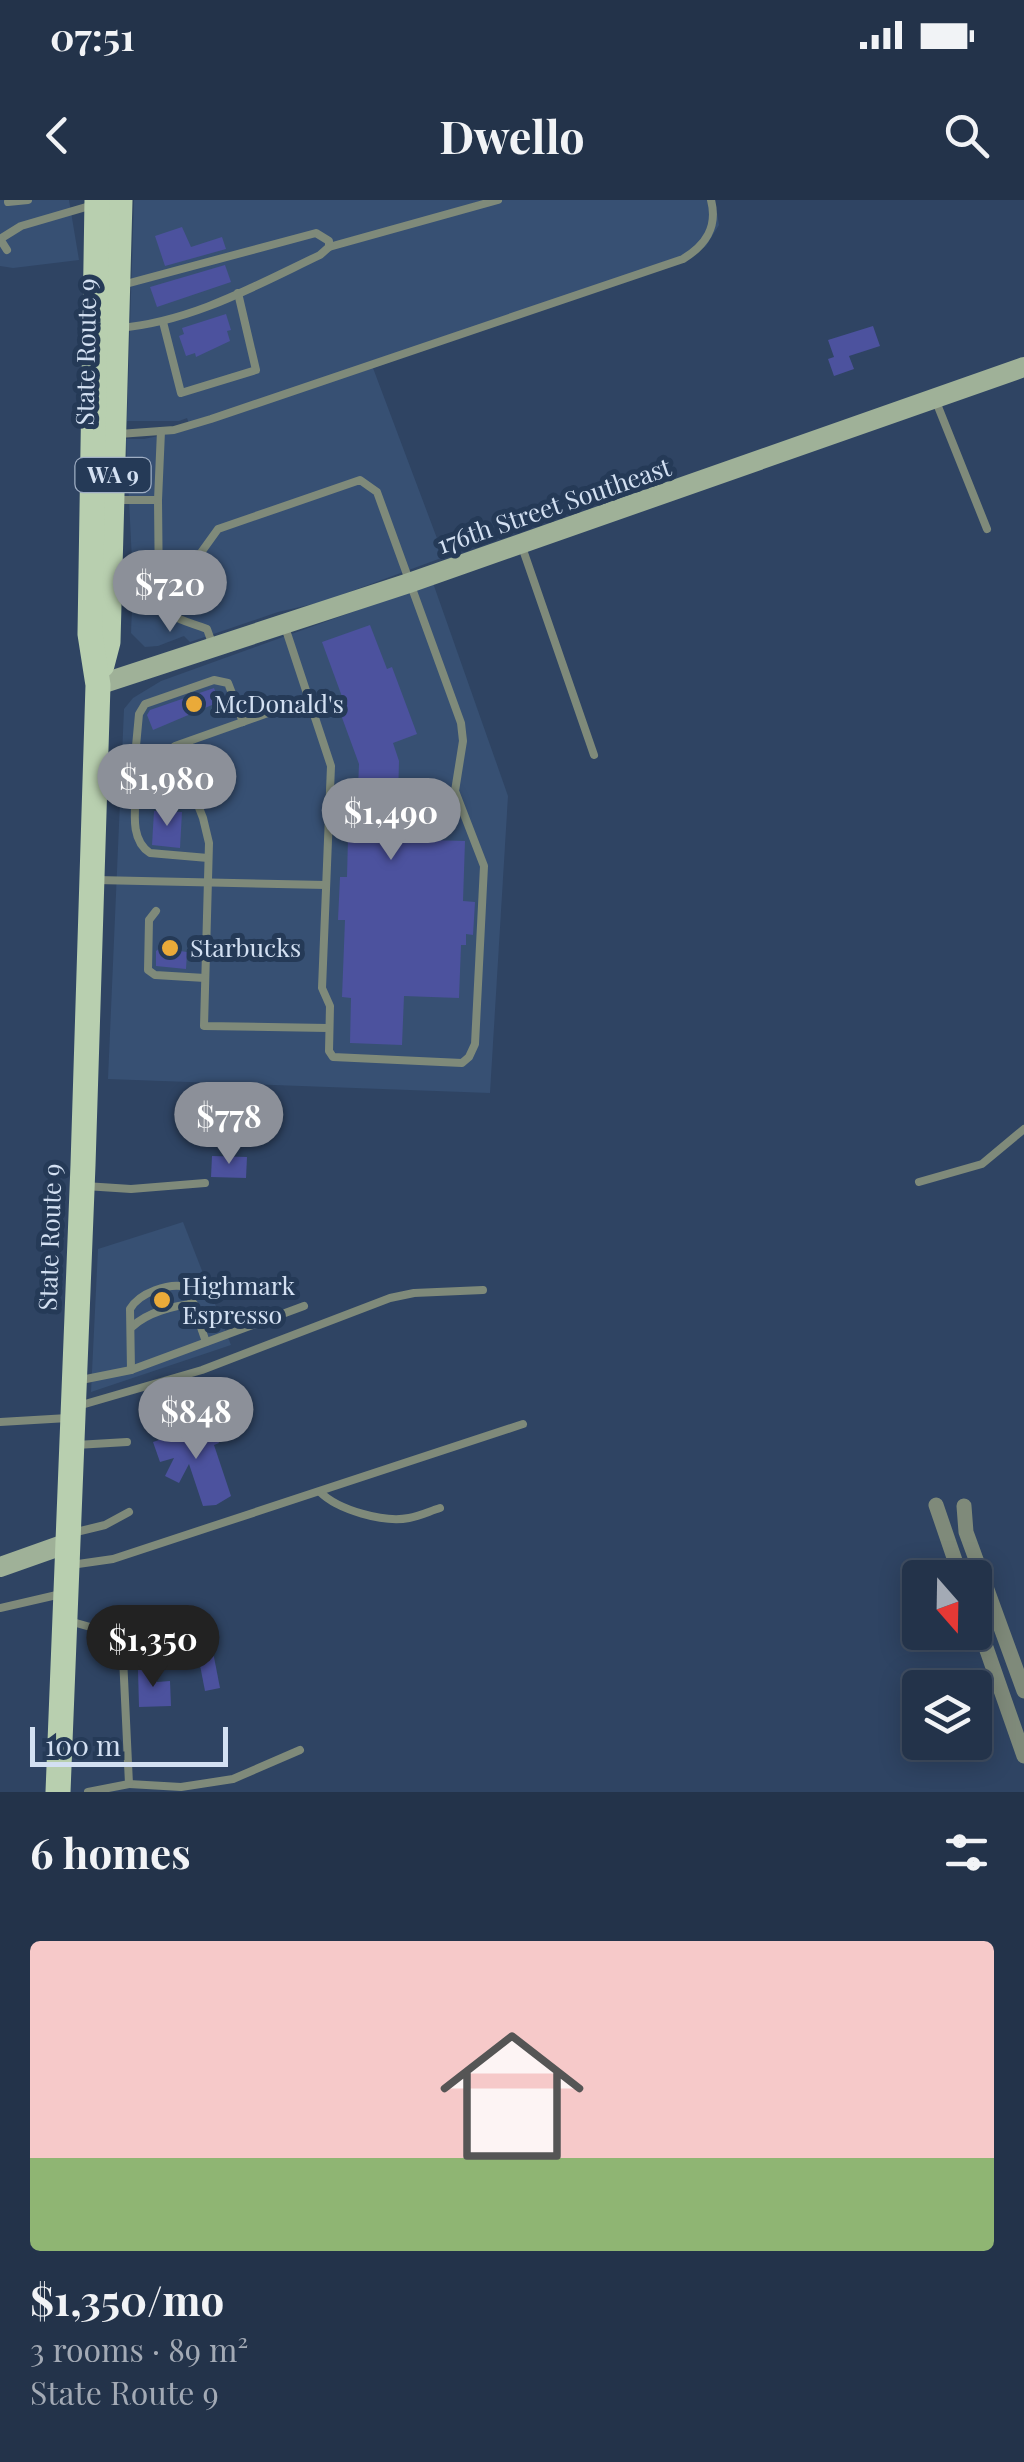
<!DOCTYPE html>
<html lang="en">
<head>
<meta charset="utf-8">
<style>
  :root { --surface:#23334a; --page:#2b3b51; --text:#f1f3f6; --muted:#a3aab5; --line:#404e62; --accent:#8c9099 }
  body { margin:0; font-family:"Playfair Display",serif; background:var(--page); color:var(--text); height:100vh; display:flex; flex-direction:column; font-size:38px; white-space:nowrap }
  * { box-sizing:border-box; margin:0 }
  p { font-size:32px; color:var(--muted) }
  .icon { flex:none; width:55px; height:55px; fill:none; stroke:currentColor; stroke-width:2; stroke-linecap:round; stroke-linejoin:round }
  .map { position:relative; height:1592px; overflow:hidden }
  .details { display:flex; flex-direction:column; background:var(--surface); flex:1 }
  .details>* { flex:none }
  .needle { width:65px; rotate:160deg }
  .buttons { position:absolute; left:902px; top:1360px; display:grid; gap:20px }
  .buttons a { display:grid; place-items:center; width:90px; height:90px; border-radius:10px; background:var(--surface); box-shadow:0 5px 25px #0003,0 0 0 2px var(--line); font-size:50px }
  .scale { position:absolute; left:30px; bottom:25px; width:198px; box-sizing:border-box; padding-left:10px; border:5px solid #d3e0f2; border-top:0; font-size:28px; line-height:35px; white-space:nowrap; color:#d3e0f2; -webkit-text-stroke:8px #253a57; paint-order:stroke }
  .price { position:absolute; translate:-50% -85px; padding:0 22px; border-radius:35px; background:var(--accent); color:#fff; font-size:32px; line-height:65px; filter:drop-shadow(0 2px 5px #0008) }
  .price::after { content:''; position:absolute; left:50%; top:60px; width:30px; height:22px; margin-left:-15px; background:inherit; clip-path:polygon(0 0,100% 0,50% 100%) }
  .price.active { background:#222; color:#fff }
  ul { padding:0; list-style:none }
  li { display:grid; align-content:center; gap:20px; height:530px; padding:0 30px }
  li span { display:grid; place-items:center; height:310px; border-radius:10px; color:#555 }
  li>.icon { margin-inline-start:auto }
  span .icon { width:180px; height:180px; fill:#fffc; stroke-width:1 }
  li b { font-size:42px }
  h2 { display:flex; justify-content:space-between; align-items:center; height:120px; padding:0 30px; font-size:42px }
  .status { display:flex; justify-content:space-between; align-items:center; height:70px; padding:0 50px; background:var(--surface); direction:ltr }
  .status svg { height:28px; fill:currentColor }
  header { display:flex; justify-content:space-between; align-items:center; height:130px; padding:0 30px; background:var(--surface); font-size:45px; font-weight:700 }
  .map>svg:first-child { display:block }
  .built { fill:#375073 }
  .building { fill:#4c529e }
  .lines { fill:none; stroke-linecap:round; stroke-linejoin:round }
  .lane { stroke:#7f8a7a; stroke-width:8 }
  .street { stroke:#7f8a7a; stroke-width:15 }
  .secondary { stroke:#9fb198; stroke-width:20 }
  .primary { stroke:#b8cfaf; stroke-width:25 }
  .poi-dot { fill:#eaaa39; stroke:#253a57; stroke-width:4 }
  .labels { text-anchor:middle; stroke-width:10; stroke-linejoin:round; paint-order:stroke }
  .shield { fill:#253a57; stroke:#9faec4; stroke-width:2.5 }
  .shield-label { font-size:22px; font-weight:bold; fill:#d3e0f2 }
  .street-label { font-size:25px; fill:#d3e0f2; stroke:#253a57 }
  .poi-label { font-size:25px; fill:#d3e0f2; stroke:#253a57; text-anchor:start }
</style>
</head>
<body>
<div class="status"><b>07:51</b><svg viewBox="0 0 49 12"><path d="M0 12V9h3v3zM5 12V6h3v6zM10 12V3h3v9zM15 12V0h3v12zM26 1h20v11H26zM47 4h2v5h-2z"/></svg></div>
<header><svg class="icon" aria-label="back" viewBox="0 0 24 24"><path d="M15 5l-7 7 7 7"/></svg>Dwello<svg class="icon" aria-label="search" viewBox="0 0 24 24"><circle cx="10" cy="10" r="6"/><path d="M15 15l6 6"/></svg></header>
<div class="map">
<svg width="1024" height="1592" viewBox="0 0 1024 1592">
  <rect width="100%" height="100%" fill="#2f4463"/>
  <g class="built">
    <path d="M0 0H69L79 60 13 68 0 66Z"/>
    <path d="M134 0H715L719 25 706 46 689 58 373 168 444 357 322 402 278 412 190 442 184 436 158 446 145 447 131 433 133 381 126 239H144L191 229 187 218 179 221H127Z"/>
    <path d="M433 383 508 596 490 893 108 879 124 509 133 498 161 481Z"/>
    <path d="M183 1022 231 1145 91 1192 98 1049Z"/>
  </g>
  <g class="building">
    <path d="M182 27 191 47 222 37 226 49 165 66 155 36Z"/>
    <path d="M225 65 231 82 157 107 150 87Z"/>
    <path d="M226 114 231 130 227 131 230 141 196 157 195 153 186 156 179 136 184 134 182 128Z"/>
    <path d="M873 126 880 146 849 156 854 169 834 176 828 159 834 157 828 140Z"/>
    <path d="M370 425 387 469 392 467 417 534 393 543 399 561 397 639 465 641 463 701 475 702 473 735 466 734V745H461L459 798 404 796 402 845 350 843 351 798 342 797 345 720H338L340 677H347L348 638H356L359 564 337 504 344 502 322 442Z"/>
    <path d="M214 488 219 502 153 530 147 515 150 510Z"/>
    <path d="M154 611 182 612 180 648 152 645Z"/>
    <path d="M160 748 187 752 186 769 156 766V751Z"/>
    <path d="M212 956 247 957 246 978 211 977Z"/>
    <path d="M212 1222 219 1243 214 1245 231 1296 216 1305 203 1306 189 1264 179 1283 165 1276 174 1258 160 1262 153 1242Z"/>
    <path d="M213 1452 220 1488 205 1491 198 1455Z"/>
    <path d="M138 1470H157V1482L170 1481 171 1506 139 1507Z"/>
  </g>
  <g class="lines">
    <g class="lane">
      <path d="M8 2 28 0"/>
      <path d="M0 39 21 26 93 5"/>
      <path d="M0 39 7 50"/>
      <path d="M329 47 498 0"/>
      <path d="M163 122 181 193 256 170 238 93"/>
      <path d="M119 128C191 122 255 86 320 55L329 47V41L316 33 122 85"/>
      <path d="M935 199 987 329"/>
      <path d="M119 234 174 230 211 219 683 59C706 45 718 27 711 0"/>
      <path d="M117 300H158L159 396C166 420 185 420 207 429L212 443"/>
      <path d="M158 300 161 231"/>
      <path d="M521 344 594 555"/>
      <path d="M158 355 200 354 218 329 360 280 377 292 461 523 463 541 455 591 484 666 475 844 469 857 462 863 333 857 329 851 330 806 322 788 331 566 284 424"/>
      <path d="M310 498 175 546 203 618 209 643 204 826 328 828"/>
      <path d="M136 546 139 514 145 504 214 480 228 483 243 522"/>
      <path d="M136 591C135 612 130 640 150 653L208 658"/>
      <path d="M96 680 326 685"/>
      <path d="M156 711 149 720 148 770 155 775 205 778"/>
      <path d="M919 982 982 964 1024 929"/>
      <path d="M85 986 131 989 205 983"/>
      <path d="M132 1127C146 1113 174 1105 194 1104"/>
      <path d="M131 1170 130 1109C139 1093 169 1082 187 1087L206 1142"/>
      <path d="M81 1180 131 1170 304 1106"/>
      <path d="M78 1206 202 1170 390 1098 414 1093 483 1090"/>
      <path d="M0 1222 68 1218"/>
      <path d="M76 1245 127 1242"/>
      <path d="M320 1292C338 1310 384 1323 409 1318 420 1316 430 1311 440 1308"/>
      <path d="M72 1333 105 1325 129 1312"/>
      <path d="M71 1365 113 1359 523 1224"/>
      <path d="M0 1408 61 1394"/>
      <path d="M69 1421 147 1443 209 1442"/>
      <path d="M129 1584 181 1587 233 1579 300 1550"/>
      <path d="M88 1592 129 1584 122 1436"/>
    </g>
    <g class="street">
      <path d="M936 1305 961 1378"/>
      <path d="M964 1306 966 1332 1024 1491"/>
      <path d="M975 1416 1024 1556"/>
    </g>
    <g class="secondary">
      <path d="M98 485 409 383 1024 167"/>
      <path d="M0 1367 68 1343"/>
    </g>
    <g class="primary">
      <path d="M102 465 108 442 120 0"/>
      <path d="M58 1592 83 965 98 485 90 434 97 0"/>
    </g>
  </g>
  <g class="poi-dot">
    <circle cx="194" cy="504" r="10"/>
    <circle cx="170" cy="748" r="10"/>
    <circle cx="162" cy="1100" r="10"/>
  </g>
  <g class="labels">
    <rect class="shield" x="75.5" y="258" width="75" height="34" rx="8"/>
    <g class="shield-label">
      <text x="113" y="283">WA 9</text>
    </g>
    <g class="street-label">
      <text transform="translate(86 152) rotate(-89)" y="9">State Route 9</text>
      <text transform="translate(554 306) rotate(-19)" y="9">176th Street Southeast</text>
      <text transform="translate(50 1037) rotate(-88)" y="9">State Route 9</text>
    </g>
    <g class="poi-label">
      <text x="214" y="513">McDonald's</text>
      <text x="190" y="757">Starbucks</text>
      <text x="182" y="1095">Highmark<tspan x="182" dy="29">Espresso</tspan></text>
    </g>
  </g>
</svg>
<div class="buttons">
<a><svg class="needle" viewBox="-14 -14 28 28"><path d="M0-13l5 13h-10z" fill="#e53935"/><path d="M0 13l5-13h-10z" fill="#a3aab5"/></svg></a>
<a><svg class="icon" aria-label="layers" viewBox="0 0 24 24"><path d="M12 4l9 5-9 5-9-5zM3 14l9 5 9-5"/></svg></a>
</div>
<div class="scale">100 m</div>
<b class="price" style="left:170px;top:435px">$720</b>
<b class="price" style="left:167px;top:629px">$1,980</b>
<b class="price" style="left:391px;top:663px">$1,490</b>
<b class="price" style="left:229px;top:967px">$778</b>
<b class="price" style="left:196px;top:1262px">$848</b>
<b class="price active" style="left:153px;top:1490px">$1,350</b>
</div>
<section class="details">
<h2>6 homes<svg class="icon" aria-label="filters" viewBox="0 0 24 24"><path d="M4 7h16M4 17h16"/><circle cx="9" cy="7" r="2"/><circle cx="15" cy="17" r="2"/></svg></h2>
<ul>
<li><span style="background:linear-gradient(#f6c9c9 70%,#8fb573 0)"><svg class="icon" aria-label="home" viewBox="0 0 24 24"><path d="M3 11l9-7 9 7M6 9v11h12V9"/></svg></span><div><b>$1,350/mo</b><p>3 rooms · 89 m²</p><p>State Route 9</p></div></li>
</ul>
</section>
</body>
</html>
